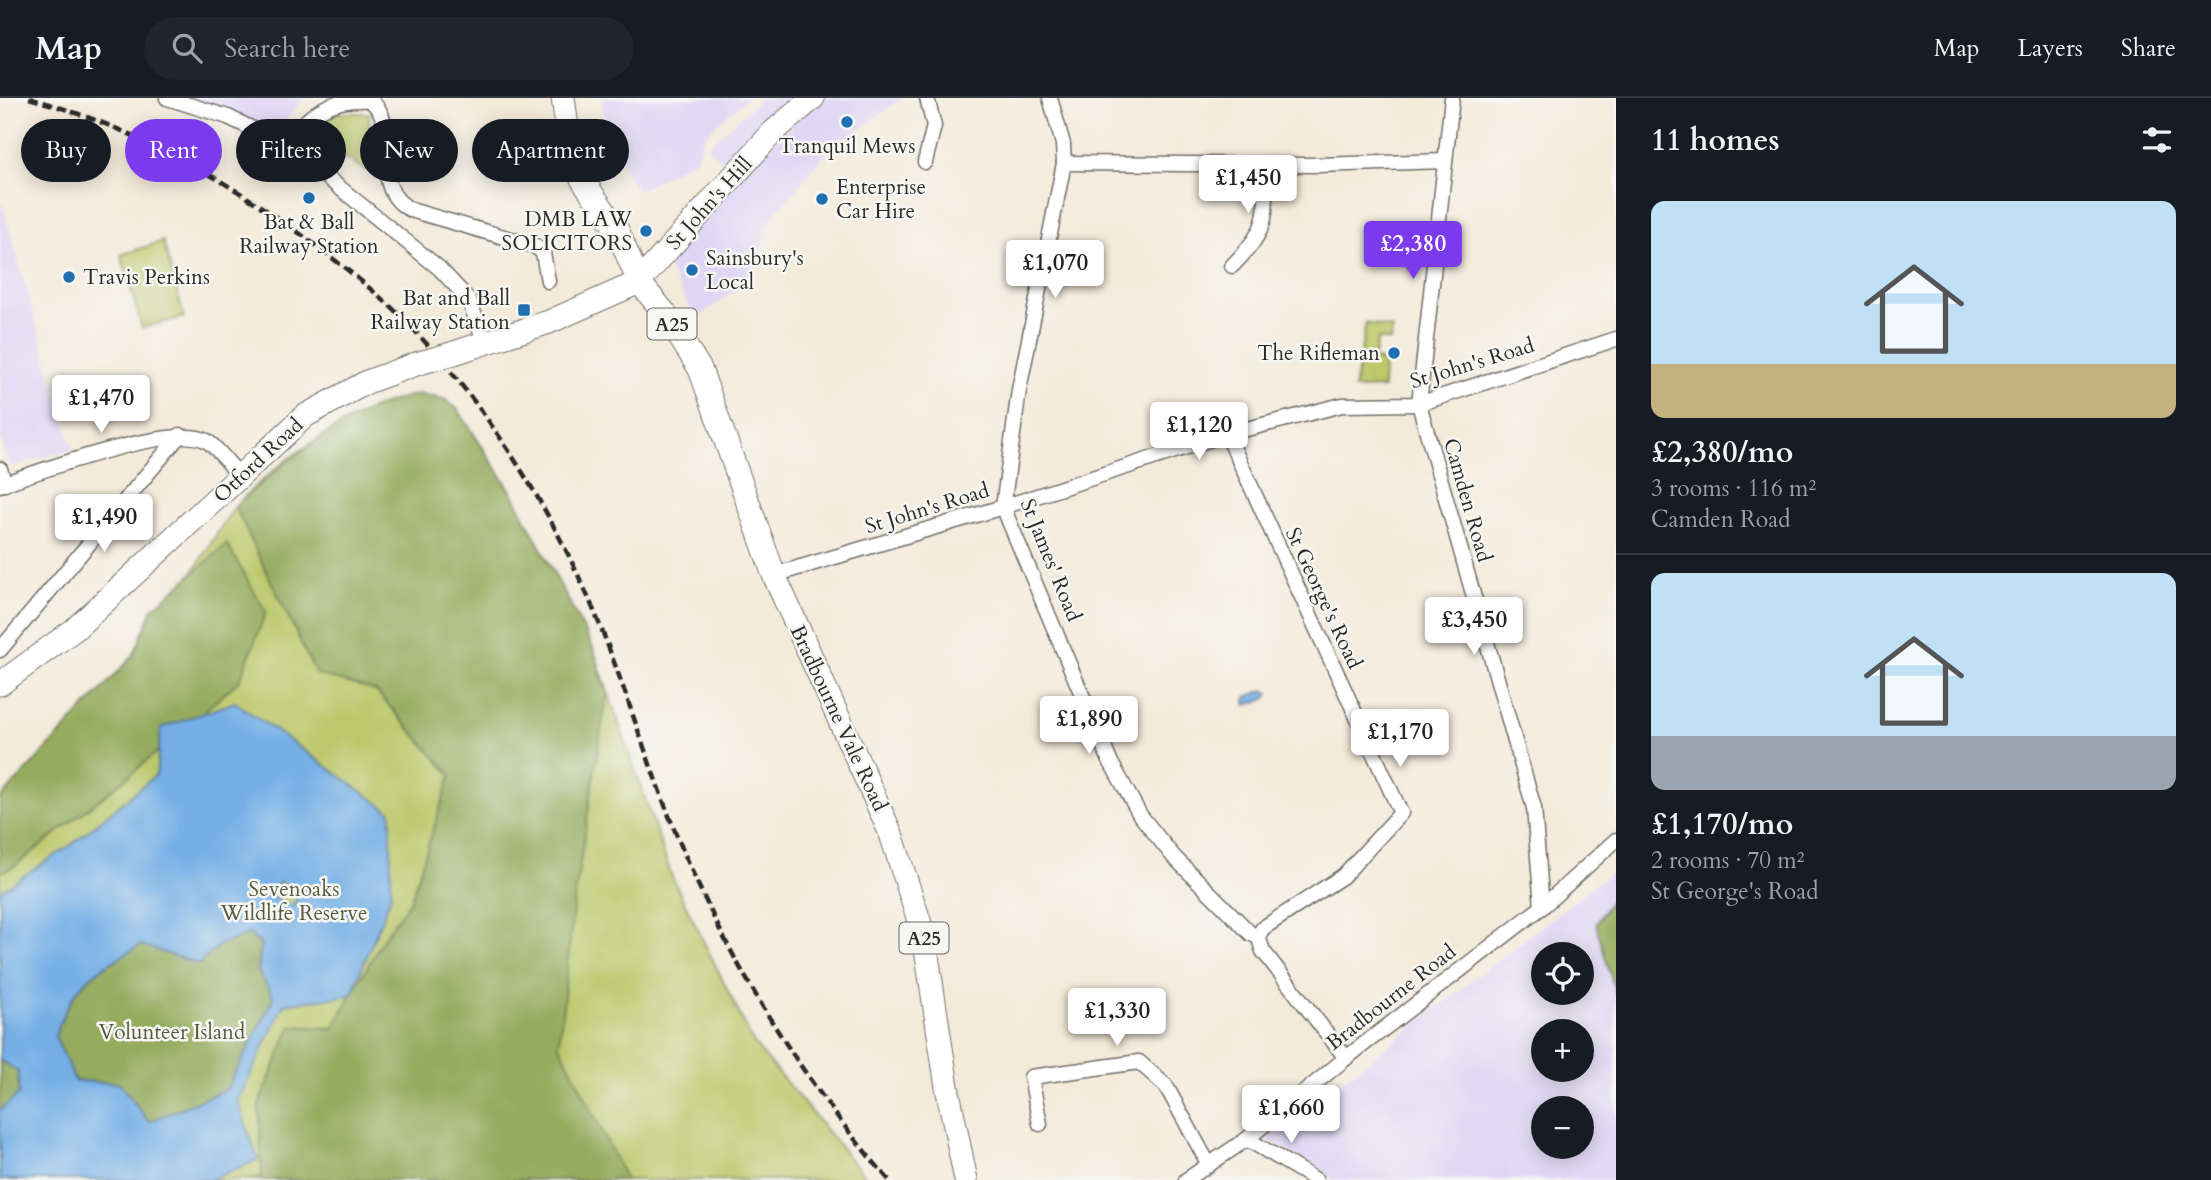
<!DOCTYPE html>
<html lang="en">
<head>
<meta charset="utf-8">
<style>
  :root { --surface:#171b24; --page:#20242c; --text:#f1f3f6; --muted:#9ea1a6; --line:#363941; --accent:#7c3aed }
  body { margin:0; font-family:Cardo,serif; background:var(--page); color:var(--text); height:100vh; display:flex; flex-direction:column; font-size:26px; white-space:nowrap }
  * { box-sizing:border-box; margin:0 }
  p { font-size:23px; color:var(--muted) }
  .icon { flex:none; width:38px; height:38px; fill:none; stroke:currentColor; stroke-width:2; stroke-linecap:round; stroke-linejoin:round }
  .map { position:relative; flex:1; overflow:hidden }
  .panel { display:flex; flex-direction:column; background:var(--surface); width:595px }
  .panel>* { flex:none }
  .guide { position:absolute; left:21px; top:21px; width:665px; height:63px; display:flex; gap:14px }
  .controls { position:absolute; left:1531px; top:844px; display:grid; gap:14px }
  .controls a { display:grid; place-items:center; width:63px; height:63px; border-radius:50%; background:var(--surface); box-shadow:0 4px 18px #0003; font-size:35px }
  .price { position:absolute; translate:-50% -60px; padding:0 16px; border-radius:7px; background:#fff; color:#222; font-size:23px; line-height:46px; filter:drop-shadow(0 2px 4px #0008) }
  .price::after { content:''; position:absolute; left:50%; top:42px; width:21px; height:16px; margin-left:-10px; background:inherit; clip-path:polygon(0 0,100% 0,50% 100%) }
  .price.current { background:var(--accent); color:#fff }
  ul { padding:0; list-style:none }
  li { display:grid; align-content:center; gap:14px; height:371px; padding:0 35px }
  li+li { border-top:2px solid var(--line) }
  li span { display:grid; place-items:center; height:217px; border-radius:14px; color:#555 }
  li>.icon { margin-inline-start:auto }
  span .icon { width:126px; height:126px; fill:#fffc; stroke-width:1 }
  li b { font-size:30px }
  h2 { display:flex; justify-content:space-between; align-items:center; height:84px; padding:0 35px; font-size:30px }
  .pill { padding:0 24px; border-radius:32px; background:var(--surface); box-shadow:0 4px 18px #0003; font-size:24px; line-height:63px }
  .pill.current { background:var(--accent); color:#fff }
  header { display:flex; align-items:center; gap:42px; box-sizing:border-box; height:98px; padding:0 35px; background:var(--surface); border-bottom:2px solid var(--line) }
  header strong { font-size:33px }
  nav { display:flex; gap:38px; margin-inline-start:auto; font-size:24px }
  .search { width:490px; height:63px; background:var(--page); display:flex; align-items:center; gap:18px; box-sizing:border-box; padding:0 24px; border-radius:38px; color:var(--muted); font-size:26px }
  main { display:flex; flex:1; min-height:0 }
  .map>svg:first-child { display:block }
  .built { fill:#dfd5f5; fill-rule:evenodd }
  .green { fill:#bcc86a; stroke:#747a4a; stroke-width:2 }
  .forest { fill:#95ac5e; stroke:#606c44; stroke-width:2 }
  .water { fill:#74afe6; stroke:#506d88; stroke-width:2; fill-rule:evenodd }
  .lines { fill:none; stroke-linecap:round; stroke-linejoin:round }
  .minor-casing { stroke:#716e68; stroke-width:17 }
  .primary-casing { stroke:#716e68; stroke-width:25 }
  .trunk-casing { stroke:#716e68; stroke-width:25 }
  .minor { stroke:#fff; stroke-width:14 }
  .primary { stroke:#fff; stroke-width:23 }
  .trunk { stroke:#fff; stroke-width:23 }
  .rail { stroke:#2b2b2b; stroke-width:4.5; stroke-dasharray:10 5; stroke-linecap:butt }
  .primary-bridge-casing { stroke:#716e68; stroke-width:25; stroke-linecap:butt }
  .primary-bridge { stroke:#fff; stroke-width:23 }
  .poi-dot { fill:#1f6fb2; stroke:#f6f6f2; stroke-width:2.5 }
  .labels { text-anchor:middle; stroke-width:5; stroke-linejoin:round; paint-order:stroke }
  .shield { fill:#f6f6f2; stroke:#686867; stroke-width:2 }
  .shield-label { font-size:19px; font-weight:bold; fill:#2b2b2b }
  .poi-label { font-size:21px; fill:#2b2b2b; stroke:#f6f6f2; text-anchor:start }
  .street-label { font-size:21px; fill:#2b2b2b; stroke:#f6f6f2 }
  .park-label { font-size:21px; fill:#565a3e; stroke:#f6f6f2 }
</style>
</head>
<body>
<header>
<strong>Map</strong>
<div class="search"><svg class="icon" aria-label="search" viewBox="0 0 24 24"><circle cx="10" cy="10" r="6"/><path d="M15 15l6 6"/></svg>Search here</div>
<nav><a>Map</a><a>Layers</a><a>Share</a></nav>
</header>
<main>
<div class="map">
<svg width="1616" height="1082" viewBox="0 0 1616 1082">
  <rect width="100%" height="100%" fill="#f6f6f2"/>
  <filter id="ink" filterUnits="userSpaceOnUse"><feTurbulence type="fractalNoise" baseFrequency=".0143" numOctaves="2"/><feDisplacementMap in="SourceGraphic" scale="14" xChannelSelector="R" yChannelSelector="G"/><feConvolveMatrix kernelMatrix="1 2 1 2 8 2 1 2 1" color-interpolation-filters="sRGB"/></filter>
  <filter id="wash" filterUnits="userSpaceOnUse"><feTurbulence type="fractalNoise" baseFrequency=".00686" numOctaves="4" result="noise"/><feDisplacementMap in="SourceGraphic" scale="28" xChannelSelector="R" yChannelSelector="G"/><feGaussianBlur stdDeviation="1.57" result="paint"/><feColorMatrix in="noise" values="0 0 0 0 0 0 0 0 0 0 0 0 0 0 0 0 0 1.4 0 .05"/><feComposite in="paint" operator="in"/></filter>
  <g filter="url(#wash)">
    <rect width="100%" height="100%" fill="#f4ead9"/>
    <g class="built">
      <path d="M169 0H303L281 30 263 29Z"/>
      <path d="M602 0H747L704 38 696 60 638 93 608 44Z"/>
      <path d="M761 0H796L767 23 727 66 707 49Z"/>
      <path d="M822 0H903L826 55 770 122 751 180 696 221 665 163 723 91Z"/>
      <path d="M0 99 73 352 9 369 0 338Z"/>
      <path d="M1616 771V1082H1334L1267 1041ZM1544 856H1582V894H1544ZM1544 933H1582V971H1544ZM1544 1010H1582V1048H1544Z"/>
    </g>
    <g class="green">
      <path d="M329 15H369L373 77 309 38Z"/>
      <path d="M163 143 184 219 142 230 121 157Z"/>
      <path d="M1366 225 1393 231 1390 243 1378 241 1373 261 1384 264 1383 290 1354 291Z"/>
      <path d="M420 296 446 302 458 312 511 393 593 550 672 779 754 946 868 1082H0V709L164 539C169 505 181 491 200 463 211 446 222 426 235 409 272 365 363 305 420 296Z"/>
    </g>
    <g class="forest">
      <path d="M420 296 446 302 458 312 511 393 593 550 607 596 574 803 559 946 626 1082H253L262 1078 259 1006 291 928 333 930 384 839 410 803 451 677 376 593 316 576 235 409C282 364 355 307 420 296Z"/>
      <path d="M227 446 266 514 240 582 128 679 15 768 0 775V701L133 558 153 510Z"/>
      <path d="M1616 794V897L1596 826Z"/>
      <path d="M249 836 261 847 258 873 274 900 227 991 149 1024 119 985 75 983 55 938C76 881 91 876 141 847L199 866 219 847Z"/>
      <path d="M0 962 18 973 19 997 0 1012Z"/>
    </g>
    <g class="water">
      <path d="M1264 592 1269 595 1266 601 1246 607V599Z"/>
      <path d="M235 604 391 714V798L351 897 284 906 238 1003 258 1062 210 1082H0V1012L19 996 18 973 0 962V793L70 748 156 677 161 630ZM280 784 297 799 293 808 269 797ZM249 836 261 847 258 873 274 900 227 991 149 1024 119 985 75 983 55 938C76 881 91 876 141 847L199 866 219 847Z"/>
    </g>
  </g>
  <g filter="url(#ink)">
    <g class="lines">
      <g class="minor-casing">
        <g id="minor">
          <path d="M167 0 228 19 288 48 439 170 469 202 485 245"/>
          <path d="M1050 0 1063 46 1064 65 1019 292 1003 409 1109 661 1140 717 1173 758 1251 836 1258 838"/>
          <path d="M1452 0 1419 306 1534 710 1542 809"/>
          <path d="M288 48C305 16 330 0 369 2 405 24 363 93 414 113L535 148 543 155 548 183"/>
          <path d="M925 64 934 28 927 0"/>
          <path d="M1064 65 1318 67 1445 63"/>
          <path d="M1232 168C1271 128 1266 120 1265 66"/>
          <path d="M1227 336 1401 715 1343 778 1263 830 1258 838 1263 853 1346 960"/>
          <path d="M0 371 5 386"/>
          <path d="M0 387C37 374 175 324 207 343 219 351 230 368 240 378"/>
          <path d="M774 477 1003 409 1227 336 1342 307 1419 306 1616 241"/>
          <path d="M0 552 180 337"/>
          <path d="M1040 1026 1031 979 1139 964 1166 988 1209 1067"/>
          <path d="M1247 1041 1316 1082"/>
          <path d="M1186 1082 1247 1041 1346 960 1542 809 1616 742"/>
        </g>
      </g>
      <g class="primary-casing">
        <g id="primary">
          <path d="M451 256 549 224 639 184 773 34 813 0"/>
          <path d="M0 586 75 531 305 318 367 284 416 266"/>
        </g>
      </g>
      <g class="trunk-casing">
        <path id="trunk" d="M563 0 569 43 582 81 617 132 639 184 664 214 700 271 774 477 891 736 924 838 947 989 966 1082"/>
      </g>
      <use href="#minor" class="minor"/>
      <use href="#primary" class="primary"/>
      <use href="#trunk" class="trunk"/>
      <path class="rail" d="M29 0C139 31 237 86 327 156 358 180 388 204 414 232 481 303 537 389 578 477 617 559 641 649 675 733 726 860 800 980 889 1082"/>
      <g class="primary-bridge-casing">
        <path id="primary-bridge" d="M416 266 451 256"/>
      </g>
      <use href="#primary-bridge" class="primary-bridge"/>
    </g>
  </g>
  <g class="poi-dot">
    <circle cx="847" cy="24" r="7"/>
    <circle cx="309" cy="100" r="7"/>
    <circle cx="822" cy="101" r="7"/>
    <circle cx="646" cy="133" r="7"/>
    <circle cx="692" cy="172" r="7"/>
    <circle cx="69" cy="179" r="7"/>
    <rect x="517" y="205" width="14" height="14" rx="3.5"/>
    <circle cx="1394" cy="255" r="7"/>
  </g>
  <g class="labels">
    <g class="shield">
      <rect x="647.5" y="210.5" width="49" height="31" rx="5"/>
      <rect x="899.5" y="824.5" width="49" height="31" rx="5"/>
    </g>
    <g class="shield-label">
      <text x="672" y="233">A25</text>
      <text x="924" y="847">A25</text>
    </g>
    <g class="poi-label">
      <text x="847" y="55" text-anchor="middle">Tranquil Mews</text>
      <text x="836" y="96">Enterprise<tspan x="836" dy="24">Car Hire</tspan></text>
      <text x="632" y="128" text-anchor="end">DMB LAW<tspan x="632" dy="24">SOLICITORS</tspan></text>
      <text x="309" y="131" text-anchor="middle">Bat &amp; Ball<tspan x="309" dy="24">Railway Station</tspan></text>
      <text x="706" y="167">Sainsbury's<tspan x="706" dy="24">Local</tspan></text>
      <text x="83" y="186">Travis Perkins</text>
      <text x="510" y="207" text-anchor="end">Bat and Ball<tspan x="510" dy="24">Railway Station</tspan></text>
      <text x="1380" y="262" text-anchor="end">The Rifleman</text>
    </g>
    <g class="street-label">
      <text transform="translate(709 105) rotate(-48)" y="7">St John's Hill</text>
      <text transform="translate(1472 265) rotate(-17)" y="7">St John's Road</text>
      <text transform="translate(258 362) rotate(-43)" y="7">Otford Road</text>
      <text transform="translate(1468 402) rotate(74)" y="7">Camden Road</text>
      <text transform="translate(927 410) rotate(-17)" y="7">St John's Road</text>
      <text transform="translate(1051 462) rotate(68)" y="7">St James' Road</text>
      <text transform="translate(1324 500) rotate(65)" y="7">St George's Road</text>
      <text transform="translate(839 620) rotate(65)" y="7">Bradbourne Vale Road</text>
      <text transform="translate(1391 899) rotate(-38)" y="7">Bradbourne Road</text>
    </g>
    <g class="park-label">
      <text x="294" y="798">Sevenoaks<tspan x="294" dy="24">Wildlife Reserve</tspan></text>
      <text x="172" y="941">Volunteer Island</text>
    </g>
  </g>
</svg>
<div class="controls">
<a><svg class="icon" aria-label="locate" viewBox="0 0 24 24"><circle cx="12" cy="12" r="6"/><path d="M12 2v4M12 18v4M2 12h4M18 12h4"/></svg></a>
<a>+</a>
<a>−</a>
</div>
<b class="price" style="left:1248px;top:117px">£1,450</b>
<b class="price current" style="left:1413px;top:183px">£2,380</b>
<b class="price" style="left:1055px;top:202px">£1,070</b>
<b class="price" style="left:101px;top:337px">£1,470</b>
<b class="price" style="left:1199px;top:364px">£1,120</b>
<b class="price" style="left:104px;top:456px">£1,490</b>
<b class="price" style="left:1474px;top:559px">£3,450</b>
<b class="price" style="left:1089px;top:658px">£1,890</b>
<b class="price" style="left:1400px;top:671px">£1,170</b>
<b class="price" style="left:1117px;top:950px">£1,330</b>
<b class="price" style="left:1291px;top:1047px">£1,660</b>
<div class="guide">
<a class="pill">Buy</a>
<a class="pill current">Rent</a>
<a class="pill">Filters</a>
<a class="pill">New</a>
<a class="pill">Apartment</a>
</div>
</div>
<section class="panel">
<h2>11 homes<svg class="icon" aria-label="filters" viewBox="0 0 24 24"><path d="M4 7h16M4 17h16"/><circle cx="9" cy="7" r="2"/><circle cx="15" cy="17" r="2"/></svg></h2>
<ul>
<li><span style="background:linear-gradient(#bfe0f5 75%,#c2b280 0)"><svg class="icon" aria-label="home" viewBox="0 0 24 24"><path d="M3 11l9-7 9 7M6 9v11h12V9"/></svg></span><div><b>£2,380/mo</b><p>3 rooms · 116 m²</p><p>Camden Road</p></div></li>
<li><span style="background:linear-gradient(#bfe0f5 75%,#9aa5b1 0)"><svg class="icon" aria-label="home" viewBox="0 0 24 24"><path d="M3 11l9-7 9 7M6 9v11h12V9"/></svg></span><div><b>£1,170/mo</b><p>2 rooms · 70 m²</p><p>St George's Road</p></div></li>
</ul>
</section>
</main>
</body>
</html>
